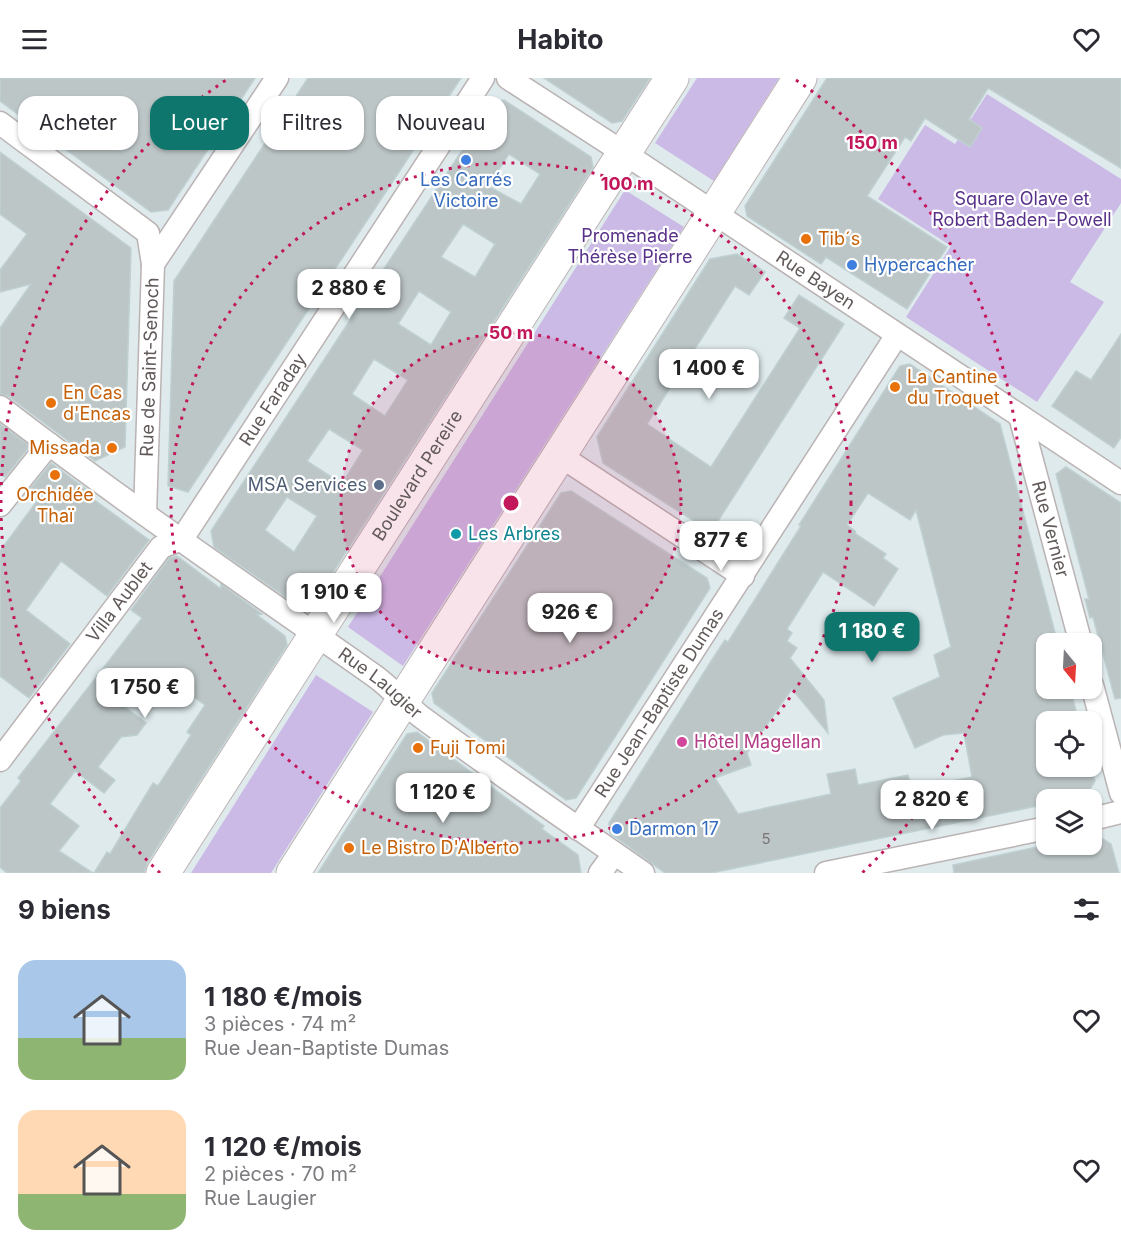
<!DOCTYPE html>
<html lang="fr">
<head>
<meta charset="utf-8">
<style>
  :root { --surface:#fff; --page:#f2f2f3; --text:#2b2b33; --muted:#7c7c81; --accent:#0f766e }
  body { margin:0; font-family:Inter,sans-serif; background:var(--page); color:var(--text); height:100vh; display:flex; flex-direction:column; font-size:22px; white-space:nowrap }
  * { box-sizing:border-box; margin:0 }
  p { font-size:20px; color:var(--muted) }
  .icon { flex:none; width:33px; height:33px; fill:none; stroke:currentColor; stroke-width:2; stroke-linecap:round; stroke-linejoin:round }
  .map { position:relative; height:795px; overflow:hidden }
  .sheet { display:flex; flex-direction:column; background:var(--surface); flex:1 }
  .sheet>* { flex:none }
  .banner { position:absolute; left:18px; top:18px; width:600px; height:54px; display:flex; gap:12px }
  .needle { width:39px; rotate:162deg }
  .controls { position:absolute; left:1036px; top:555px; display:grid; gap:12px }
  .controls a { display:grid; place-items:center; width:66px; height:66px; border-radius:12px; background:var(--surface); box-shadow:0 2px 4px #0004; font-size:30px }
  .price { position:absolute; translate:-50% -51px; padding:0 14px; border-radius:12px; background:#fff; color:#222; font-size:20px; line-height:39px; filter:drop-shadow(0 2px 3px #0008) }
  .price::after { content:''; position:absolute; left:50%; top:36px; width:18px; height:14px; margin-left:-9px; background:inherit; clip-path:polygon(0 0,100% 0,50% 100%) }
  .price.on { background:var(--accent); color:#fff }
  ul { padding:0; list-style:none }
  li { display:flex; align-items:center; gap:18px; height:150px; padding:0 18px }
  li span { display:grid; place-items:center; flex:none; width:168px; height:120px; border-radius:18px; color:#555 }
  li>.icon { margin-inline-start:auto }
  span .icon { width:72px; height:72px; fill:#fffc; stroke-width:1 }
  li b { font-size:26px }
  h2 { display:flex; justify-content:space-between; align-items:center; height:72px; padding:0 18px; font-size:26px }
  .chip { padding:0 21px; border-radius:18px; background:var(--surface); box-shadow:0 2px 4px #0004; font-size:21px; line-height:54px }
  .chip.on { background:var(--accent); color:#fff }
  header { display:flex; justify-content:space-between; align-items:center; height:78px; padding:0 18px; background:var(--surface); font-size:27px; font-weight:700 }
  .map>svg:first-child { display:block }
  .green { fill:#ccbae6 }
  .building { fill:#bdc6c7; stroke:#bed0d1; stroke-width:1.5; fill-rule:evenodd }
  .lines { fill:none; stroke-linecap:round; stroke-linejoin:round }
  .minor-casing { stroke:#bbb3b3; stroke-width:25 }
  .secondary-casing { stroke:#beb4b4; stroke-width:35 }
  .minor { stroke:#fff; stroke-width:22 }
  .secondary { stroke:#fff; stroke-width:33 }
  .ring { fill:none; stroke:#c2185b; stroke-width:3; stroke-dasharray:3 6 }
  .shop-dot { fill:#3f7fe0; stroke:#fff; stroke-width:2 }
  .food-dot { fill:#e8710a; stroke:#fff; stroke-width:2 }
  .service-dot { fill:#5c6f8a; stroke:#fff; stroke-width:2 }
  .culture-dot { fill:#0f9aa8; stroke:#fff; stroke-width:2 }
  .hotel-dot { fill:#d1479c; stroke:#fff; stroke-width:2 }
  .labels { text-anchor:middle; stroke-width:4.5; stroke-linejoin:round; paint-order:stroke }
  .number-label { font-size:15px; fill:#797474 }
  .shop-label { font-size:18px; fill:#366cbe; stroke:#fff; text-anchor:start }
  .park-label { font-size:18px; fill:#583188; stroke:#fff }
  .food-label { font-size:18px; fill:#c56008; stroke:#fff; text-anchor:start }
  .street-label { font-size:18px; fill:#625959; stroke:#fff }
  .service-label { font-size:18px; fill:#4e5e75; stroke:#fff; text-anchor:end }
  .culture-label { font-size:18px; fill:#0d838f; stroke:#fff; text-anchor:start }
  .hotel-label { font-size:18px; fill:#b23c85; stroke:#fff; text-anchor:start }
  .centre { fill:#c2185b; stroke:#fff; stroke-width:3 }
  .ring-label { font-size:18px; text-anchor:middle; font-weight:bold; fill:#c2185b; stroke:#fff; stroke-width:4.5; stroke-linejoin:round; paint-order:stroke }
</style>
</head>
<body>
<header><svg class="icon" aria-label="menu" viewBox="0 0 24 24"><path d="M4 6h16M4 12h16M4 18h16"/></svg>Habito<svg class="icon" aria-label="heart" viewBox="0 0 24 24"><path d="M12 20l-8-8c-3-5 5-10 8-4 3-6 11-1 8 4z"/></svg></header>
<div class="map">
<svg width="1121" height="795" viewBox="0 0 1121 795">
  <rect width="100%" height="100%" fill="#dfeaed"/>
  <g class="green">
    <path d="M697 0H779L714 103 655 65Z"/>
    <path d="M987 16 1121 101V125L1070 204 1104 224 1037 324 906 239 951 168 878 121 925 47 955 66Z"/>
    <path d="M625 112 684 149 403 588 348 549Z"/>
    <path d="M316 597 373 634 271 795H191Z"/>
  </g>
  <g class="building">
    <path d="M0 0H255L168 132 151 134 0 23Z"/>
    <path d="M308 0H461L188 414 168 408 174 203Z"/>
    <path d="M544 0H650L622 43 612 45Z"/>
    <path d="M827 0H1121V90L988 10 969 41 982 50 970 69 925 40 911 63 905 59 867 118 947 169 907 231 826 179 821 186 747 138 745 128Z"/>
    <path d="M504 22 591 79 593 89 312 527 300 529 214 469 211 453 494 24ZM509 76 540 96 521 126 488 108ZM463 146 495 166 475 199 441 179ZM419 213 451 234 431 267 398 246ZM374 281 408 302 385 338 352 316ZM329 351 363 372 342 406 307 383ZM287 419 317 438 294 474 265 452Z"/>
    <path d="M0 74 131 170 125 369 95 383 8 318 0 316V250L31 206 0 214V192L27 156 0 136Z"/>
    <path d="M737 176 765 194 749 217 735 208 647 346 711 389 800 250 784 240 799 217 844 246 711 454 603 385 597 359 710 181Z"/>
    <path d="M1121 256V359L1114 370 1052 328 1076 293 1091 302Z"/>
    <path d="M910 286 1000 346 1058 566H1047V610H1070L1079 644H1047V688H1091L1095 703 1086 718 1069 722H1047V726L711 795H665L610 755 609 745 715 577 725 562 728 564 801 448 799 447 900 288ZM868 415 910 442 916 432 951 569 934 577 940 599 893 620 915 670 943 657 964 655 972 699 912 711 908 697 858 707 855 691 827 696 831 716 738 736 715 700 751 687 747 675 792 611 828 655 824 622 790 580 797 570 787 563 792 555 787 551 823 494 874 528 898 491 883 480 886 476 856 456 855 453 847 447Z"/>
    <path d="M0 346 30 368 5 399 0 396Z"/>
    <path d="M51 385 91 415 89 418 149 462 107 518 61 483 26 532 70 566 29 620 0 598V473L37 423 27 415Z"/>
    <path d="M1066 389 1121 425V620L1115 621 1093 539 1090 540 1085 521H1089L1056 396Z"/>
    <path d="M571 413 707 500 710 510 576 720 566 722 434 625 432 615 561 415Z"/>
    <path d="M177 478 221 511V506L262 536 257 537 285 558 287 567 147 785 144 795H94L107 774 110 776 153 705 158 708 191 657 187 654 205 627 185 613 180 619 146 594 121 626 146 645 137 657 121 659 98 689 115 702 104 715 75 693 50 726 79 748 59 773 93 795H7L0 789V730L21 703 18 700 142 540 131 532 169 480Z"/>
    <path d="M417 654 544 748 542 751 578 777 581 795H318L407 656Z"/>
    <path d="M1092 754 1111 766 1119 795H954L953 787 1051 766H1092Z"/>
  </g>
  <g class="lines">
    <g class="minor-casing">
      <g id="minor">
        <path id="s1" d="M508 0 624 75 1121 405"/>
        <path d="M0 45 148 155 153 186"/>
        <path id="s2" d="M0 329C122 423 250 510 376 599 392 611 405 626 420 638 493 692 568 743 643 795"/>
        <path id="s3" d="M1020 338 1081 566"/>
        <path d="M559 377 743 498"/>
        <path d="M0 427 49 366"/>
        <path id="s4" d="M145 436 153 186 277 0"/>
        <path d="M1092 607 1121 715"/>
        <path id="s5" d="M0 682 161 469 182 461 483 0"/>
        <path d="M1092 741 1121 734"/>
        <path id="s6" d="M578 751 897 257"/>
        <path d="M600 795 614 776"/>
        <path d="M826 795 1047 750"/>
      </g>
    </g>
    <g class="secondary-casing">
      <g id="secondary">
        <path id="s7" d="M163 795 672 0"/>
        <path d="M293 795 800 0"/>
      </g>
    </g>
    <use href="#minor" class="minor"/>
    <use href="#secondary" class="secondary"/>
  </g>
  <circle cx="511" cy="425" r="170" fill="#c2185b" fill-opacity=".12"/>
  <g class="ring">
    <circle cx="511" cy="425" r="170"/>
    <circle cx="511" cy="425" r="340"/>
    <path d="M160 795A510 510 0 0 1 226 2M796 2A510 510 0 0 1 862 795"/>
  </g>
  <g class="shop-dot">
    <circle cx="466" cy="82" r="6"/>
    <circle cx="852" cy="187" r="6"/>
    <circle cx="617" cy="751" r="6"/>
  </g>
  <g class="food-dot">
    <circle cx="806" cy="161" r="6"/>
    <circle cx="895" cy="309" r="6"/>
    <circle cx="51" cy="325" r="6"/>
    <circle cx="112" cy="370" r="6"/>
    <circle cx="55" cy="397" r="6"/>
    <circle cx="418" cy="670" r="6"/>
    <circle cx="349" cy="770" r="6"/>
  </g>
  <circle class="service-dot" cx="379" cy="407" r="6"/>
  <circle class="culture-dot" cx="456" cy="456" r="6"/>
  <circle class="hotel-dot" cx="682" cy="664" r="6"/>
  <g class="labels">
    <g class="number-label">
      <text x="766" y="766">5</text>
    </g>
    <g class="shop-label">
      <text x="466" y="108" text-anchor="middle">Les Carrés<tspan x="466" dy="21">Victoire</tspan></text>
      <text x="864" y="193">Hypercacher</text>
      <text x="629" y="757">Darmon 17</text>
    </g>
    <g class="park-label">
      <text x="1022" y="127">Square Olave et<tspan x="1022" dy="21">Robert Baden-Powell</tspan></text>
      <text x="630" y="164">Promenade<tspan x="630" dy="21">Thérèse Pierre</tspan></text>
    </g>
    <g class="food-label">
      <text x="818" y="167">Tib´s</text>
      <text x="907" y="305">La Cantine<tspan x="907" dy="21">du Troquet</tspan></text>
      <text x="63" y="321">En Cas<tspan x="63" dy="21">d'Encas</tspan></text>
      <text x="100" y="376" text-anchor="end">Missada</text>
      <text x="55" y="423" text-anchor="middle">Orchidée<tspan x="55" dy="21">Thaï</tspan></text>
      <text x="430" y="676">Fuji Tomi</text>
      <text x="361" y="776">Le Bistro D'Alberto</text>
    </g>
    <g class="street-label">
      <text dy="6" stroke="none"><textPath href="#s1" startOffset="368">Rue Bayen</textPath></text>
      <text dy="6" stroke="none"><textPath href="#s4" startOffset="147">Rue de Saint-Senoch</textPath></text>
      <text dy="6" stroke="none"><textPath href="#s5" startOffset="456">Rue Faraday</textPath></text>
      <text dy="6" stroke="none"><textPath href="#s7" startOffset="472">Boulevard Pereire</textPath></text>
      <text dy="6" stroke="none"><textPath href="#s3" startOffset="117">Rue Vernier</textPath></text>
      <text dy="6" stroke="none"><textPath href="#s5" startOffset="198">Villa Aublet</textPath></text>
      <text dy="6" stroke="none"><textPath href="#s2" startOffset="470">Rue Laugier</textPath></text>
      <text dy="6" stroke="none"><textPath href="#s6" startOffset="150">Rue Jean-Baptiste Dumas</textPath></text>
    </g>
    <g class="service-label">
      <text x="367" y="413">MSA Services</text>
    </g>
    <g class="culture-label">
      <text x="468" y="462">Les Arbres</text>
    </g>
    <g class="hotel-label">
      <text x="694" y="670">Hôtel Magellan</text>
    </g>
  </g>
  <circle cx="511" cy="425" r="9" class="centre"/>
  <g class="ring-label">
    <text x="872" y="71">150 m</text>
    <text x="627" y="112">100 m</text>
    <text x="511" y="261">50 m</text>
  </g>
</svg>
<div class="controls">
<a><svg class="needle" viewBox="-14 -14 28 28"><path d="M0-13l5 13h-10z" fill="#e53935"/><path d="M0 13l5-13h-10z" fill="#7c7c81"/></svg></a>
<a><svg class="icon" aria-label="locate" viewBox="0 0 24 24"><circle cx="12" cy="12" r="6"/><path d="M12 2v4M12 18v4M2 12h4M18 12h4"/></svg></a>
<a><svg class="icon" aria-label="layers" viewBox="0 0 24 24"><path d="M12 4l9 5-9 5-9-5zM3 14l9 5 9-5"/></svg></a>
</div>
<b class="price" style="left:349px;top:242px">2 880 €</b>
<b class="price" style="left:709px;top:322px">1 400 €</b>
<b class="price" style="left:721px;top:494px">877 €</b>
<b class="price" style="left:334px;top:546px">1 910 €</b>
<b class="price" style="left:570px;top:566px">926 €</b>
<b class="price on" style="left:872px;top:585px">1 180 €</b>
<b class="price" style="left:145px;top:641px">1 750 €</b>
<b class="price" style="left:443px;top:746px">1 120 €</b>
<b class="price" style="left:932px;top:753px">2 820 €</b>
<div class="banner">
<a class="chip">Acheter</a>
<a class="chip on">Louer</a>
<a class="chip">Filtres</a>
<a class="chip">Nouveau</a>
</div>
</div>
<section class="sheet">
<h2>9 biens<svg class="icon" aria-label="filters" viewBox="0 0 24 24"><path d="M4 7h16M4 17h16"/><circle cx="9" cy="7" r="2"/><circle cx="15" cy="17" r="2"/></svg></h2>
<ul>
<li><span style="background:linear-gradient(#a9c7e8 65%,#8fb573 0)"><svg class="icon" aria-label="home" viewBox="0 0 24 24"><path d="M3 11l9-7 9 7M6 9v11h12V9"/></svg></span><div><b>1 180 €/mois</b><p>3 pièces · 74 m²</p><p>Rue Jean-Baptiste Dumas</p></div><svg class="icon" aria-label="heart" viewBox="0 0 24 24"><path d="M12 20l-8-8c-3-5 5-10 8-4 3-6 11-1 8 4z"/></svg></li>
<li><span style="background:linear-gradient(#ffd9b3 70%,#8fb573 0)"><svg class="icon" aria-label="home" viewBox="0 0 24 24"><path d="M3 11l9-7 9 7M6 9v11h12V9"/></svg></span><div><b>1 120 €/mois</b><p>2 pièces · 70 m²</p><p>Rue Laugier</p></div><svg class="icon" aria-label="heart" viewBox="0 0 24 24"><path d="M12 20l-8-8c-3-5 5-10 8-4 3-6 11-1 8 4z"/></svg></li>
</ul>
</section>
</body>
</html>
